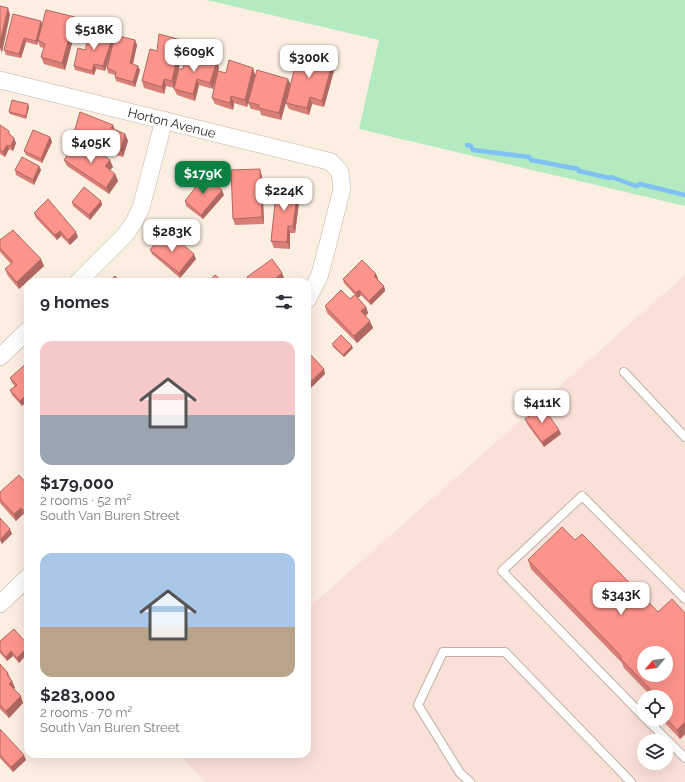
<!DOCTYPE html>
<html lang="en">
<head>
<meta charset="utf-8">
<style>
  :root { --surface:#fff; --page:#f7f7f7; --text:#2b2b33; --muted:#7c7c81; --accent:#0b8043 }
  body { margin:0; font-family:Raleway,sans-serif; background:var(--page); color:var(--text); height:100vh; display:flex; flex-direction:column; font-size:15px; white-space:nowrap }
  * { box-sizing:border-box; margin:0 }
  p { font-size:13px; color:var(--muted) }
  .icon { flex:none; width:22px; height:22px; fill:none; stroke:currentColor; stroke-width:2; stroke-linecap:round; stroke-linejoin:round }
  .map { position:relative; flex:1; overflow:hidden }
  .panel { position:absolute; left:24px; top:278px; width:287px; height:480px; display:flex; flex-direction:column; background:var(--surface); border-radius:12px; box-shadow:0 4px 16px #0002 }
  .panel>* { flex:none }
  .needle { width:26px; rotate:241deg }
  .fabs { position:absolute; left:637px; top:646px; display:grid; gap:8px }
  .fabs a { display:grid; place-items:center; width:36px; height:36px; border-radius:50%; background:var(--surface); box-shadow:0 4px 16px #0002; font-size:20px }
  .price { position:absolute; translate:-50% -34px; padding:0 9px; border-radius:8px; background:#fff; color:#222; font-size:13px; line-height:26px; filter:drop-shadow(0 1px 2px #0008) }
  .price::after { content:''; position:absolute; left:50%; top:24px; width:12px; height:9px; margin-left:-6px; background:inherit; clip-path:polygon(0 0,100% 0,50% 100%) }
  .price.active { background:var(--accent); color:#fff }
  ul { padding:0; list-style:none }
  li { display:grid; align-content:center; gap:8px; height:212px; padding:0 16px }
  li span { display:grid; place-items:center; height:124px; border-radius:12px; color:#555 }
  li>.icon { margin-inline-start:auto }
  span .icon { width:72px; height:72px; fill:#fffc; stroke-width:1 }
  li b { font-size:17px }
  h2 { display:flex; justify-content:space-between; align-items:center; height:48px; padding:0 16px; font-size:17px }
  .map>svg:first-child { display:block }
  .industrial { fill:#fae1d8; fill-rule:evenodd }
  .green { fill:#b4eabf }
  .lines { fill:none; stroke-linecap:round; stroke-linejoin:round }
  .stream { stroke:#7fc0f5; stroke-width:4.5 }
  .lane-casing { stroke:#c0b2a6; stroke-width:10 }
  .street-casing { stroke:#c0b2a6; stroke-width:18 }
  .lane { stroke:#fff; stroke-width:8 }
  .street { stroke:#fff; stroke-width:17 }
  .wall { fill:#d97f78 }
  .shaded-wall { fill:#b06862 }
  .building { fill:#fc948c; stroke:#b06862; fill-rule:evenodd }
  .labels { text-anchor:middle; stroke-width:3; stroke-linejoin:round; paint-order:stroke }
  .street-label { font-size:13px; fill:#231f1a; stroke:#fff }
</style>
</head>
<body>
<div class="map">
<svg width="685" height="782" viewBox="0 0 685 782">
  <rect width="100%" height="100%" fill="#fceee1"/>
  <path class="industrial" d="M685 275V782H205L179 754H307V609ZM644 653H666V675H644ZM644 697H666V719H644ZM644 741H666V763H644Z"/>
  <path class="green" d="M206 0H685V206L359 129 379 40Z"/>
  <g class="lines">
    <path class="stream" d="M467 145 471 146 473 150 529 157 531 160 578 169 579 171 609 178 611 177 636 186 640 184 685 195"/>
    <g class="lane-casing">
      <g id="lane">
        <path d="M624 372 685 437"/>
        <path d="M644 717 502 571 582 496 685 599"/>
        <path d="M646 719 685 758"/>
        <path d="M470 782 460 773 418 705 443 652H505L631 782"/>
      </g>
    </g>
    <g class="street-casing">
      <g id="street">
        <path id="s1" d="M0 80 324 160 331 162 340 172 342 189 323 263 319 277 307 300"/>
        <path d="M78 282 125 235 134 222 141 208 164 120"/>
        <path d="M0 357 28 330"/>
        <path d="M0 604 28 577"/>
      </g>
    </g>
    <use href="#lane" class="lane"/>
    <use href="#street" class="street"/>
  </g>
  <g class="wall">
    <path d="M41 21 42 24H77L65 70 44 64 41 57 44 48 40 47 38 41 37 45 26 42 21 58 6 55 4 50Z"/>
    <path d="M114 38 135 40 137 45 133 64 140 70 135 87 116 81 115 77V75L108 73 107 68 108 60 105 71 96 69 94 75 75 70 74 66 85 50Z"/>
    <path d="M184 47 174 88 166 86 164 94 144 88 142 81 157 51Z"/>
    <path d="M217 61 219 68 218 71 226 73 253 68 255 75 291 85 335 67 324 107 312 104 309 115 289 109 286 103 289 91 281 120 261 115 260 111 251 109 248 103 247 107 234 103 233 110 215 104 212 98 216 77 213 89 199 85 195 101 177 95 174 89 183 69Z"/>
    <path d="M29 107 26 119 10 114 9 112Z"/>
    <path d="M0 125 11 135 16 143 13 151 9 149 5 157 0 154Z"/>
    <path d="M113 125 115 130 125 134 128 141 123 157 93 148 113 167 110 170 115 174 118 181 109 194 67 166 64 160 84 151 88 146 75 142 73 136Z"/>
    <path d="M50 137 52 142 42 163 26 155 24 151Z"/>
    <path d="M39 166 41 170 34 185 16 175 15 170Z"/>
    <path d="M262 176 264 224 235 225 233 219Z"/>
    <path d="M298 188 300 195 295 233H290V249L274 248 271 241Z"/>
    <path d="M224 195 203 219 186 206 185 201Z"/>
    <path d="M101 201 102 205 90 220 73 206 72 202Z"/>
    <path d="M34 213 78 237 70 245 61 236 57 240 36 218Z"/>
    <path d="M0 240 44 266 19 289 8 276 5 269 11 264 0 252Z"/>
    <path d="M150 250 196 259 180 278 152 254Z"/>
    <path d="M376 274 378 279H377L384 286 385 291 371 305 361 295 358 298 366 307 368 313 366 316 373 328 357 343 327 313 325 306 350 299 355 295 344 283 343 279Z"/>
    <path d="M332 344 353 348 344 357 333 347Z"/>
    <path d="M28 362V400L22 406 12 395 10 390 15 386 12 383 10 378Z"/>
    <path d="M525 419 559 430 561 434 544 447 527 424Z"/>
    <path d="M28 485V519L23 514 16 521 0 503V492Z"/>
    <path d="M575 540 658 612 685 613V734L680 739 665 723 664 719H666V697H652L624 668 622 663 531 569 528 560Z"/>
    <path d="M0 641 28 645V653L19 663 13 656 7 661 0 653Z"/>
    <path d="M0 664 8 673 15 688 13 689 23 703 9 718 0 709Z"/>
    <path d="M0 729 26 760 13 772 0 758Z"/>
  </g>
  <g class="shaded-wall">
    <path d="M8 8 10 15 2 53 0 48V42Z"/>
    <path d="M75 17 77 24 65 70 62 63Z"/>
    <path d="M41 21 42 25 38 40V41L37 45 36 41Z"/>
    <path d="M113 36 114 41 105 71 103 66Z"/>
    <path d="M24 38 26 42 21 58 19 54Z"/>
    <path d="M135 40 137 45 132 68 130 63Z"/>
    <path d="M181 40 184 47 174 88 172 81Z"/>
    <path d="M333 60 335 67 324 107 322 101Z"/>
    <path d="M217 61 219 68 213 89 210 83Z"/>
    <path d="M94 64 96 69 94 75 92 71Z"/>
    <path d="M138 66 140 70 135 87 133 82Z"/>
    <path d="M253 68 255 75 247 107 245 100Z"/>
    <path d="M164 79 166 86 164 94 162 87Z"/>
    <path d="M197 79 199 85 195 101 193 94Z"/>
    <path d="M288 79 291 85 281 120 279 113Z"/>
    <path d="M231 96 234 103 233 110 230 103Z"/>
    <path d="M310 97 312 104 309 115 307 108Z"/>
    <path d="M28 104 29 107 26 119V116Z"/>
    <path d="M113 125 115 132 111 128Z"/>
    <path d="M125 134 128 141 123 157 121 150Z"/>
    <path d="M50 137 52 142 42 163 41 159Z"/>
    <path d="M14 138 16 143 13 151 11 146Z"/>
    <path d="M7 145 9 149 5 157 3 152Z"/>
    <path d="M110 160 113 167 107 173 105 166Z"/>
    <path d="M39 166 41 170 34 185 33 180Z"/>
    <path d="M260 169 262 176 264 224 262 217Z"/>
    <path d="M115 174 118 181 109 194 106 188Z"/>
    <path d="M298 188 300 195 295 233 293 226Z"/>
    <path d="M222 190 224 195 203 219 201 215Z"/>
    <path d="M101 201 102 205 90 220 89 215Z"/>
    <path d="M288 226 290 233V249L287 242Z"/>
    <path d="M60 231 61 236 57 240 55 235Z"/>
    <path d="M76 232 78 237 70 245 68 240Z"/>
    <path d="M194 254 196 259 180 278 179 273Z"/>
    <path d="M41 259 44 266 19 289 17 282Z"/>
    <path d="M282 273 284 278 279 282H271Z"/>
    <path d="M376 274 378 279 376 281 374 276Z"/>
    <path d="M384 286 385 291 371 305 369 301Z"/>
    <path d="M359 290 361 295 358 298 356 293Z"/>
    <path d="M366 307 368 313 363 318 361 311Z"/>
    <path d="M370 321 373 328 357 343 354 336Z"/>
    <path d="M352 346 353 348 344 357 343 355Z"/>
    <path d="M324 369 325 374 309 390 307 385Z"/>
    <path d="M28 393V400L22 406 20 401Z"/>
    <path d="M559 430 561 434 544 447 542 442Z"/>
    <path d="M21 508 23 514 16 521 14 514Z"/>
    <path d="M10 529 12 534 2 544 0 540Z"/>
    <path d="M28 647V653L19 663 17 658Z"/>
    <path d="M11 651 13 656 7 661 6 657Z"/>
    <path d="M12 681 15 688 11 691 9 684Z"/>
    <path d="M21 696 23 703 9 718 6 711Z"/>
    <path d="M685 722V734L680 739 677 730Z"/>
    <path d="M24 755 26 760 13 772 11 767Z"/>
  </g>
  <g class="building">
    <path d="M0 6 8 8 0 42Z"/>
    <path d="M46 10 75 17 62 63 41 57 45 44 38 40Z"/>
    <path d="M13 14 41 21 36 41 24 38 19 54 4 50Z"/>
    <path d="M91 29 113 36 103 66 94 64 92 71 74 66 78 48 85 50Z"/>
    <path d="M159 34 181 40 172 81 164 79 162 87 142 81 150 49 157 51Z"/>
    <path d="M115 35 135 40 130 63 138 66 133 82 115 77 116 72 107 68Z"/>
    <path d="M299 50 333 60 322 101 310 97 307 108 286 103Z"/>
    <path d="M187 53 217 61 210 83 197 79 193 94 174 89 179 69H183Z"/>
    <path d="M229 60 253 68 245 100 231 96 230 103 212 98 218 71 226 73Z"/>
    <path d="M257 70 288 79 279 113 259 108V105L248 102Z"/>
    <path d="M12 100 28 104 26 116 9 112Z"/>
    <path d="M80 112 113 125 111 128 125 134 121 150 73 136Z"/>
    <path d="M0 125 9 131V134L14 138 11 146 7 145 3 152 0 150Z"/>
    <path d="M33 130 50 137 41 159 24 151Z"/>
    <path d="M75 145 84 151 89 145 110 160 105 166 115 174 106 188 64 160Z"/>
    <path d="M22 157 39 166 33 180 15 170Z"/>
    <path d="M260 169 262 217 233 219 231 170Z"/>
    <path d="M205 175 222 190 201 215 185 201Z"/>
    <path d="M277 185 298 188 293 226H288L287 242 271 241Z"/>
    <path d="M84 187 101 201 89 215 72 202Z"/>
    <path d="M48 199 76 232 68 240 60 231 55 235 34 213Z"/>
    <path d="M13 230 41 259 17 282 5 269 13 262 0 248V240Z"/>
    <path d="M162 235 171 241 174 237 194 254 179 273 150 250Z"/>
    <path d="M272 259 282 273 271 282H251L247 277Z"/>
    <path d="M362 260 376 274 374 276 384 286 369 301 359 290 356 293 343 279Z"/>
    <path d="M215 275 223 282H208Z"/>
    <path d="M115 276 121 282H108Z"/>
    <path d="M341 290 350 299 355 295 366 307 361 311 370 321 354 336 325 306Z"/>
    <path d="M341 335 352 346 343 355 332 344Z"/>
    <path d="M307 351 324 369 307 385Z"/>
    <path d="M28 362V393L20 401 10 390 17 385 10 378Z"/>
    <path d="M543 407 559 430 542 442 525 419Z"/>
    <path d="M19 475 28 485V515L21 508 14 514 0 499V492Z"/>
    <path d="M0 518 10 529 0 540Z"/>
    <path d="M562 527 575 540 582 534 658 612 672 599 685 613V722L677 730 666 718V711L669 708 666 705V697H658L621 659V656L528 560ZM644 653H666V675H644Z"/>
    <path d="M14 629 28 645V647L17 658 11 651 6 657 0 650V641Z"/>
    <path d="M0 664 8 673 7 675 12 681 9 684 21 696 6 711 0 705Z"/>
    <path d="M0 729 24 755 11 767 0 755Z"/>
  </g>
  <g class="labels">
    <g class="street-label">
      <text dy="5" stroke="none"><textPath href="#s1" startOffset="177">Horton Avenue</textPath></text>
    </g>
  </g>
</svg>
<div class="fabs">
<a><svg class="needle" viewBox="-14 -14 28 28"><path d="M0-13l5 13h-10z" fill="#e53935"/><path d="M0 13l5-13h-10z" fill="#7c7c81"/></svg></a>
<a><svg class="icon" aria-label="locate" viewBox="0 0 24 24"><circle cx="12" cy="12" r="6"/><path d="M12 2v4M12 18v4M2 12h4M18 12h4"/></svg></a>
<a><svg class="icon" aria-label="layers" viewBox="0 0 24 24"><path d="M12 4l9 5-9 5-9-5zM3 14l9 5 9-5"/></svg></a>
</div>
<b class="price" style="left:94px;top:51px">$518K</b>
<b class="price" style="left:194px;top:73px">$609K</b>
<b class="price" style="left:309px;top:79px">$300K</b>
<b class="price" style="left:91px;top:164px">$405K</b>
<b class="price active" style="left:203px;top:195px">$179K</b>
<b class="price" style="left:284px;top:212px">$224K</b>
<b class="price" style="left:172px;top:253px">$283K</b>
<b class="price" style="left:542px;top:424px">$411K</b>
<b class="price" style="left:621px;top:616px">$343K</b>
<section class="panel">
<h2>9 homes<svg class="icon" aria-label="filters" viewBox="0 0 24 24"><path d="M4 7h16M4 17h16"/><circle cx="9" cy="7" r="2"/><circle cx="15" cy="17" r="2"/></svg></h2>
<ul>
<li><span style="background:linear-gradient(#f6c9c9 60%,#9aa5b1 0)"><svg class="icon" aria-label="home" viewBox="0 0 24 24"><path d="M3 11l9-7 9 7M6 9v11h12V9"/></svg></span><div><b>$179,000</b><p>2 rooms · 52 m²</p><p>South Van Buren Street</p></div></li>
<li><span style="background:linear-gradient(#a9c7e8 60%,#b9a48a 0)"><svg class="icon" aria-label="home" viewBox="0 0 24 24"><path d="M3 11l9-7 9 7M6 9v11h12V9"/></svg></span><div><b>$283,000</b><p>2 rooms · 70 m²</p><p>South Van Buren Street</p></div></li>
</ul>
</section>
</div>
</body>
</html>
